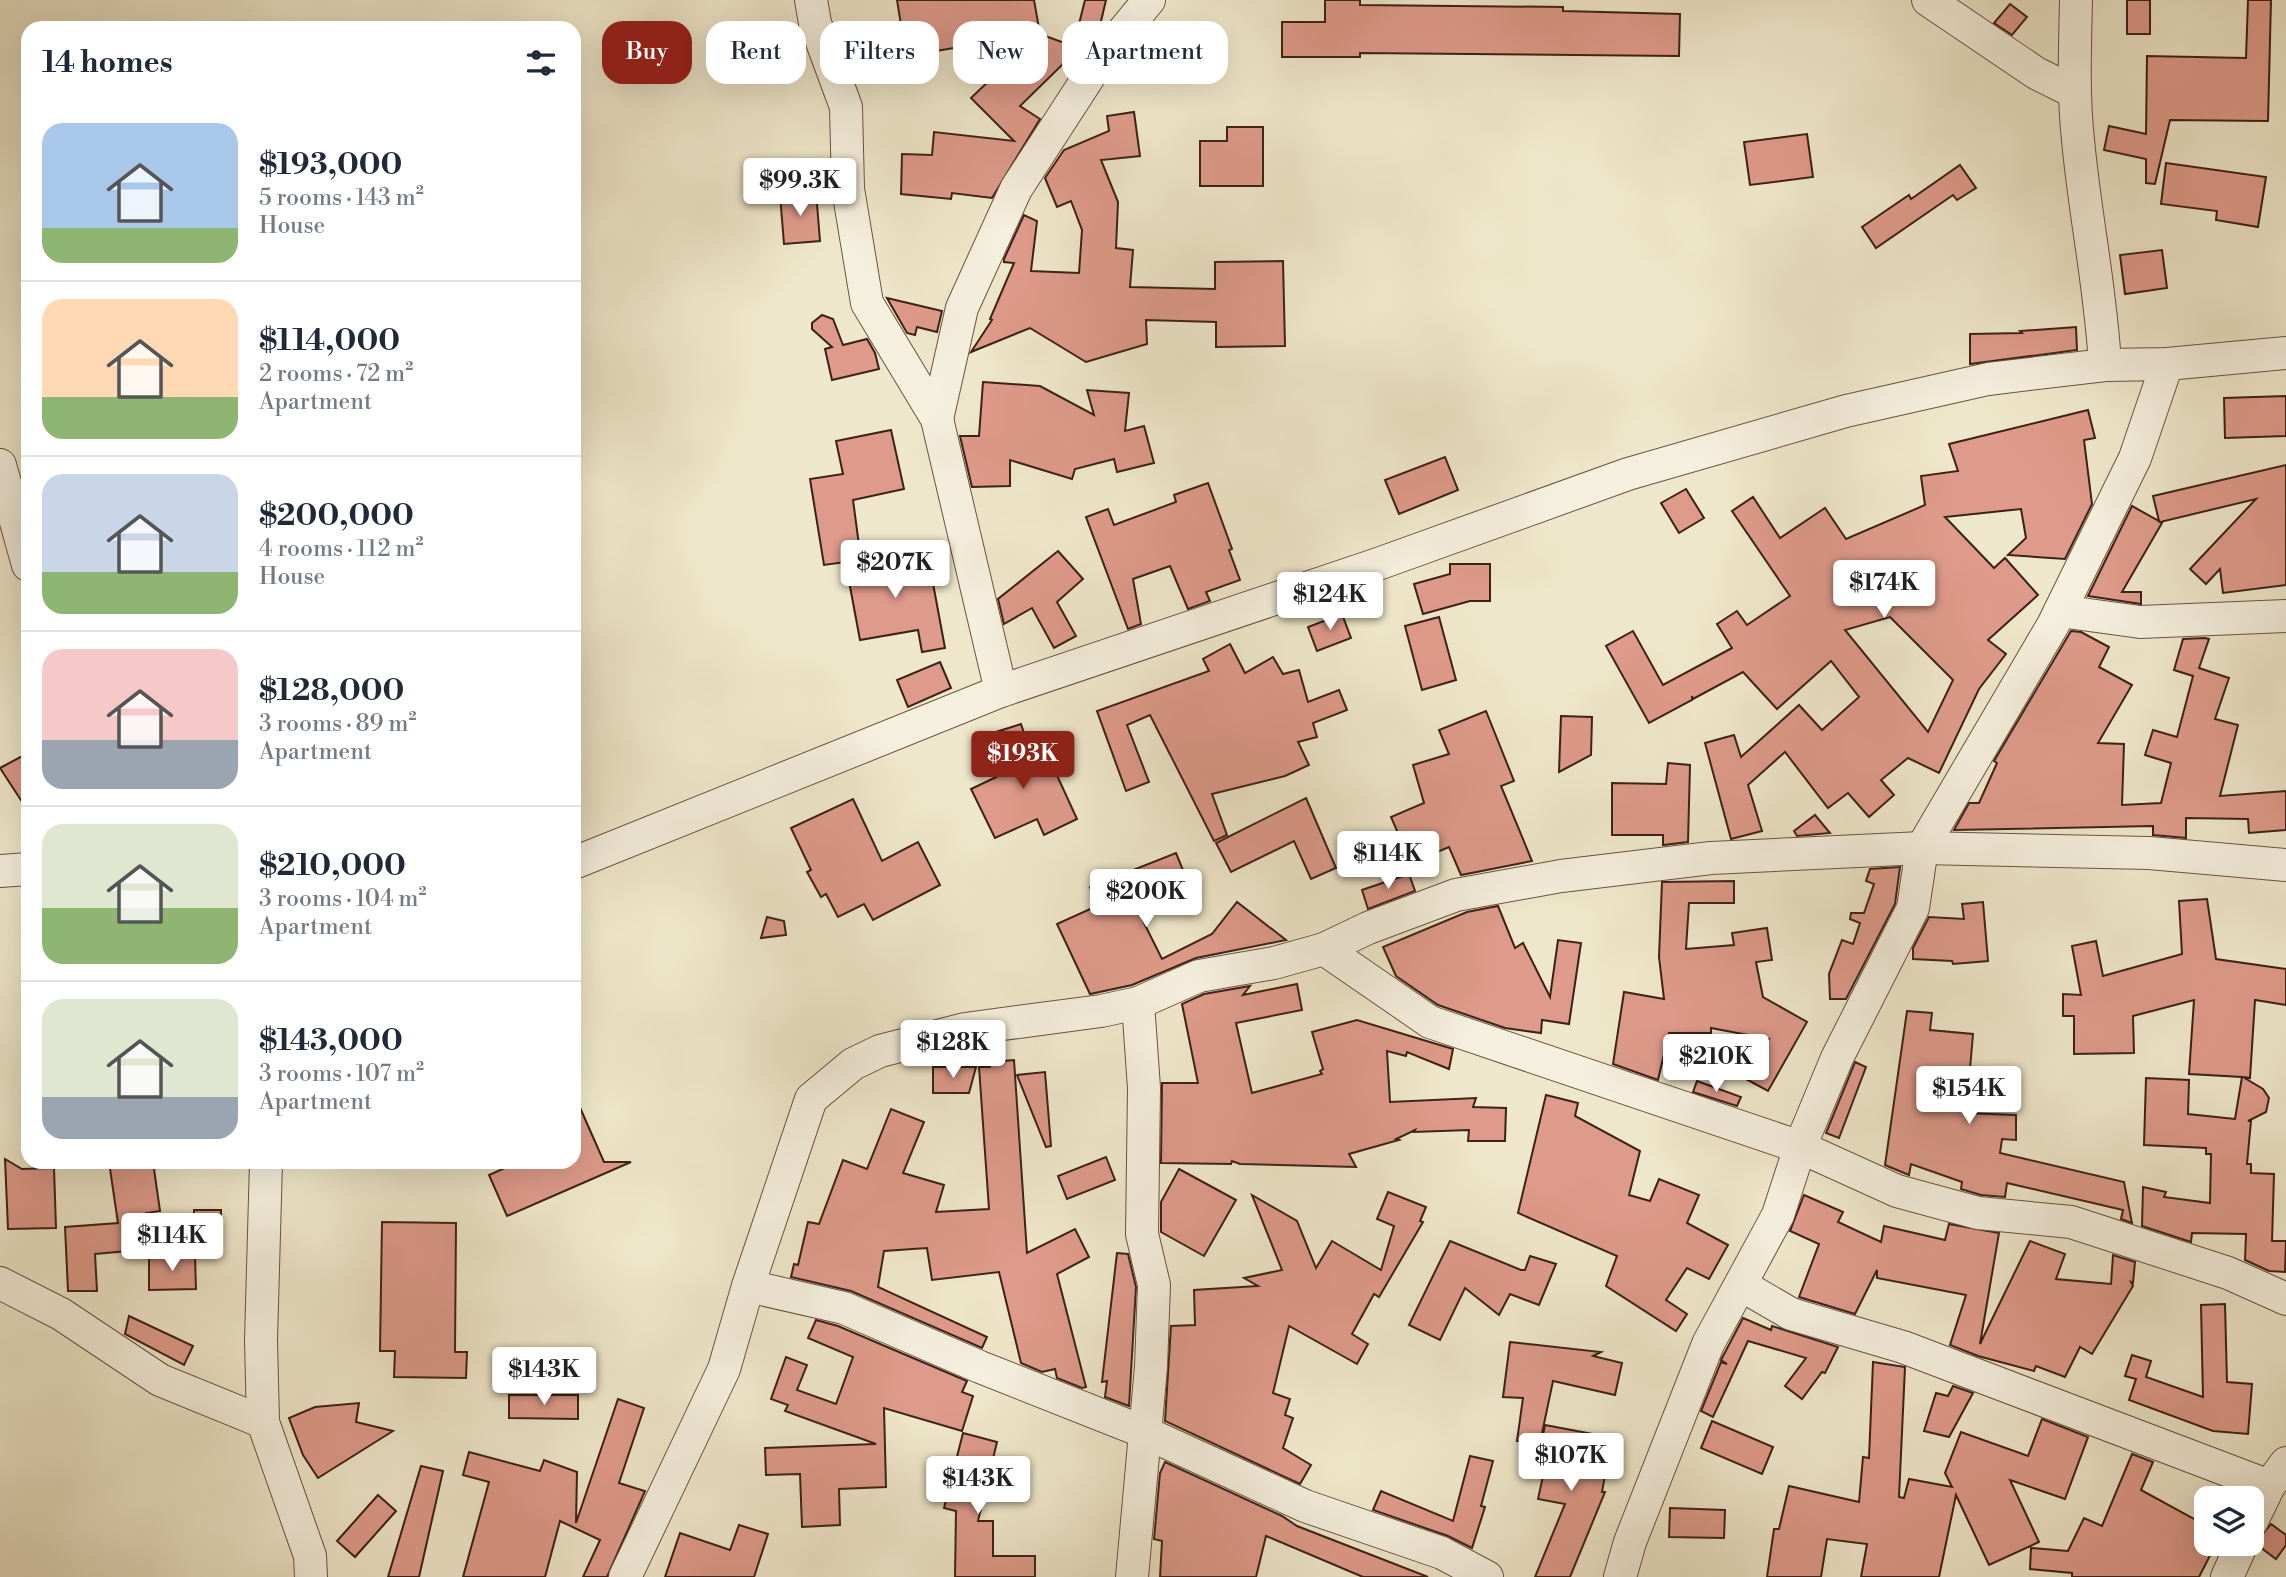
<!DOCTYPE html>
<html lang="en">
<head>
<meta charset="utf-8">
<style>
  :root { --surface:#fff; --page:#f6f6f7; --text:#1f2937; --muted:#747a83; --line:#e0e1e3; --accent:#8f2418 }
  body { margin:0; font-family:"Libre Bodoni",serif; background:var(--page); color:var(--text); height:100vh; display:flex; flex-direction:column; font-size:26px; white-space:nowrap }
  * { box-sizing:border-box; margin:0 }
  p { font-size:23px; color:var(--muted) }
  .icon { flex:none; width:38px; height:38px; fill:none; stroke:currentColor; stroke-width:2; stroke-linecap:round; stroke-linejoin:round }
  .map { position:relative; flex:1; overflow:hidden }
  .side { position:absolute; left:21px; top:21px; width:560px; height:1148px; display:flex; flex-direction:column; background:var(--surface); border-radius:21px; box-shadow:0 7px 28px #0002 }
  .side>* { flex:none }
  .hud { position:absolute; left:602px; top:21px; width:665px; height:63px; display:flex; gap:14px }
  .tools { position:absolute; left:2194px; top:1486px; display:grid; gap:14px }
  .tools a { display:grid; place-items:center; width:70px; height:70px; border-radius:14px; background:var(--surface); box-shadow:0 7px 28px #0002; font-size:35px }
  .price { position:absolute; translate:-50% -60px; padding:0 16px; border-radius:7px; background:#fff; color:#222; font-size:23px; line-height:46px; filter:drop-shadow(0 2px 4px #0008) }
  .price::after { content:''; position:absolute; left:50%; top:42px; width:21px; height:16px; margin-left:-10px; background:inherit; clip-path:polygon(0 0,100% 0,50% 100%) }
  .price.on { background:var(--accent); color:#fff }
  ul { padding:0; list-style:none }
  li { display:flex; align-items:center; gap:21px; height:175px; padding:0 21px }
  li+li { border-top:2px solid var(--line) }
  li span { display:grid; place-items:center; flex:none; width:196px; height:140px; border-radius:21px; color:#555 }
  li>.icon { margin-inline-start:auto }
  span .icon { width:84px; height:84px; fill:#fffc; stroke-width:1 }
  li b { font-size:30px }
  h2 { display:flex; justify-content:space-between; align-items:center; height:84px; padding:0 21px; font-size:30px }
  .chip { padding:0 24px; border-radius:21px; background:var(--surface); box-shadow:0 7px 28px #0002; font-size:24px; line-height:63px }
  .chip.on { background:var(--accent); color:#fff }
  .map>svg:first-child { display:block }
  .building { fill:#de9a8a; stroke:#3c2115; stroke-width:2; fill-rule:evenodd }
  .lines { fill:none; stroke-linecap:round; stroke-linejoin:round }
  .street-casing { stroke:#695242; stroke-width:34 }
  .street { stroke:#f5efdd; stroke-width:32 }
</style>
</head>
<body>
<div class="map">
<svg width="2286" height="1577" viewBox="0 0 2286 1577">
  <rect width="100%" height="100%" fill="#efe7cb"/>
  <filter id="stains"><feTurbulence type="fractalNoise" baseFrequency=".00286" numOctaves="4"/><feColorMatrix values="0 0 0 0 .2 0 0 0 0 .09 0 0 0 0 .02 0 0 0 .5 -.17"/></filter>
  <radialGradient id="worn" r=".72"><stop offset=".6" stop-color="#630" stop-opacity="0"/><stop offset="1" stop-color="#630" stop-opacity=".3"/></radialGradient>
  <g class="building">
    <path d="M897 0H1034L1040 34 1070 45 1062 65 1020 106 1040 119 992 198 952 193 951 199 901 194 902 154 932 155 934 132 1014 141 971 98 1038 34 906 56Z"/>
    <path d="M1085 0H1106L1098 34 1089 44 1075 40Z"/>
    <path d="M1325 0H1360V5L1563 7V11L1680 14 1679 56 1360 53V57H1282V22H1325Z"/>
    <rect x="2127" y="0" width="23" height="34"/>
    <path d="M2248 0H2271L2268 121 2170 120 2155 184 2146 183V159L2104 150 2109 126 2146 134 2147 56 2246 58Z"/>
    <path d="M2010 4 2027 17 2012 35 1994 23Z"/>
    <path d="M1158 43 1162 73 1140 77 1136 46Z"/>
    <path d="M1134 112 1140 156 1101 160 1118 202 1116 248 1133 250 1130 287 1215 289V262L1283 261 1285 346 1216 347V322L1146 320 1147 344 1086 362 1030 328 971 352 992 320 990 319 1014 263 1004 262V259L1024 215 1037 221 1031 271 1079 273 1082 230 1071 201 1057 207 1045 178 1064 150 1109 131 1107 116Z"/>
    <path d="M1227 127H1263V186H1200V141H1227Z"/>
    <path d="M1807 134 1813 177 1750 185 1744 142Z"/>
    <path d="M2166 163 2266 177 2258 227 2216 220 2217 211 2161 204Z"/>
    <path d="M1960 165 1976 188 1957 200 1953 195 1876 248 1862 227 1909 195 1911 199Z"/>
    <path d="M816 192 820 241 784 244 780 195Z"/>
    <path d="M2162 250 2167 288 2125 294 2120 255Z"/>
    <path d="M887 298 942 311 937 332 917 327 915 335 907 333Z"/>
    <path d="M822 315 833 319 843 345 867 339 875 353 879 369 832 380 825 349 832 347 812 329V323Z"/>
    <path d="M2076 327 2077 350 1970 364V334L2022 333 2020 331Z"/>
    <path d="M983 382 1040 386 1094 415 1087 390 1129 393 1125 431 1144 426 1154 463 1117 472 1114 459 1075 469 1072 479 1010 460V486L972 487 960 436H979Z"/>
    <path d="M2286 396V436L2225 438 2224 398Z"/>
    <path d="M2088 410 2095 438 2084 440 2092 504 2065 559 2008 555 2026 538 2021 509 1945 517 1994 568 2005 558 2038 595 1988 640 2006 654 1979 689 1939 773 1908 758 1881 780 1894 795 1869 817 1848 793 1828 808 1785 752 1748 785 1762 831 1731 839 1705 743 1734 735 1741 757 1799 705 1822 730 1859 697 1831 661 1777 709 1743 672 1693 699 1692 696V700L1649 723 1606 646 1633 631 1663 685 1732 648 1717 624 1737 611 1747 625 1790 596 1732 511 1753 497 1780 538 1825 508 1846 539 1925 505 1921 476 1958 471 1949 444ZM1890 617 1953 680 1928 732 1845 630Z"/>
    <path d="M891 430 904 489 853 500 861 560 824 565 810 479 843 474 836 441Z"/>
    <path d="M1445 457 1458 490 1399 514 1385 480Z"/>
    <path d="M2286 465V585L2223 593 2220 569 2206 584 2190 569 2256 499 2160 522 2162 523 2122 592H2141V604L2088 596 2132 506 2159 521 2153 496Z"/>
    <path d="M1208 483 1232 549 1229 550 1240 580 1206 592 1210 601 1188 609 1170 566 1133 579 1141 624 1128 629 1086 517 1108 509 1114 525 1176 502 1174 495Z"/>
    <path d="M1686 489 1704 518 1679 533 1661 503Z"/>
    <path d="M1058 551 1083 579 1057 602 1076 636 1054 648 1032 608 1004 624 998 599Z"/>
    <path d="M917 553 922 580 932 578 945 648 922 652 918 630 860 640 846 565Z"/>
    <path d="M1450 564H1490V601H1470L1423 614 1414 584 1450 574Z"/>
    <path d="M1342 614 1351 638 1317 651 1308 627Z"/>
    <path d="M1439 617 1456 680 1422 690 1405 626Z"/>
    <path d="M2071 631 2081 632 2109 647 2099 667 2132 685 2098 743 2124 744 2122 805 2161 803 2171 763 2145 755 2153 730 2177 737 2193 676 2174 670 2183 639 2205 638 2209 639 2199 668 2229 678 2215 719 2238 725 2220 796 2286 791V830L2249 833 2248 819 2186 818V838L2153 835V826L1954 830 1969 803H1979L1997 763 1994 761Z"/>
    <path d="M1230 644 1245 673 1273 657 1283 674 1299 670 1308 702 1339 690 1347 710 1313 723 1317 737 1298 742 1309 765 1285 776 1212 794 1227 835 1214 841 1150 715 1127 725 1149 782 1126 791 1097 711 1209 671 1203 659Z"/>
    <path d="M940 662 951 688 908 707 897 680Z"/>
    <path d="M1486 711 1514 781 1501 786 1532 861 1461 875 1449 847 1411 863 1391 817 1424 803 1413 765 1449 754 1439 730Z"/>
    <path d="M1561 716 1592 717 1591 755 1559 772Z"/>
    <path d="M1021 724 1035 767 1050 760 1077 819 1044 835 1037 819 995 838 971 789 1009 771 996 732Z"/>
    <path d="M28 753V811L0 768Z"/>
    <path d="M1668 763 1690 765 1688 842 1663 845V835H1612V783L1666 784Z"/>
    <path d="M1306 798 1336 868 1311 879 1294 841 1231 872 1216 843Z"/>
    <path d="M853 799 882 861 918 842 940 885 873 920 864 904 838 917 826 894 821 897 807 872 811 870 791 828Z"/>
    <path d="M1815 815 1830 833 1797 836 1794 831Z"/>
    <path d="M1176 853 1191 890 1138 911 1162 959 1212 934 1237 902 1286 940 1196 958 1132 985 1090 994 1057 924 1097 906 1090 887Z"/>
    <path d="M1900 867 1895 904 1846 999H1830L1829 974 1842 940 1853 944 1860 923 1850 919 1851 913H1864L1874 884 1866 881 1870 869Z"/>
    <path d="M1409 874 1415 891 1368 909 1362 890Z"/>
    <path d="M1734 881V903H1689L1686 949 1734 945 1732 933 1767 928 1772 960 1756 962 1763 997 1807 1022 1768 1091 1746 1079 1769 1039 1711 1028V1033H1669L1658 1080 1613 1064 1624 992 1664 999 1659 957 1662 882Z"/>
    <path d="M2207 899 2216 959 2286 969V1005L2255 1000 2250 1078 2243 1077 2263 1089 2269 1098 2266 1112 2248 1121H2251L2247 1164H2251V1173L2274 1174 2272 1241H2286L2285 1272 2269 1271 2245 1260 2246 1234 2192 1233 2191 1242 2142 1226 2143 1187 2166 1192 2164 1197 2210 1203 2211 1154H2206V1148L2144 1145 2146 1078 2189 1080 2188 1114 2235 1119 2242 1077 2189 1074 2194 1000 2133 1016 2134 1053 2074 1054V1016H2063V994L2081 995 2072 946 2096 941 2103 976 2182 954 2179 901Z"/>
    <path d="M1983 902 1988 961 1953 964 1952 961 1913 959V948L1929 917 1964 919 1962 904Z"/>
    <path d="M1498 906 1515 948 1523 943 1550 997 1558 940 1581 943 1569 1024 1542 1020 1541 1033 1505 1028 1438 1005 1396 976 1383 947 1467 912Z"/>
    <path d="M767 917 784 921 786 935 761 938Z"/>
    <path d="M1297 984 1302 1010 1236 1023 1252 1093 1322 1074 1320 1071 1323 1069 1312 1032 1357 1020 1453 1049 1449 1069 1407 1052 1406 1056 1387 1051 1390 1102 1476 1098 1473 1107 1506 1108 1505 1141H1468L1469 1130 1414 1132 1415 1130 1396 1139 1399 1140 1349 1154 1356 1167 1240 1164 1232 1161 1231 1164 1161 1163 1162 1083H1198L1182 1004 1204 994 1250 986 1243 995Z"/>
    <path d="M1907 1011 1932 1013 1930 1030 1973 1034 1970 1069 1979 1072 1965 1113 2016 1115V1140L2002 1139 2000 1153 2124 1182 2132 1223 2121 1219 2123 1210 2007 1183 2005 1197 1981 1195 1961 1189 1962 1182 1911 1164 1909 1175 1885 1165Z"/>
    <path d="M1014 1060 1027 1253 1075 1229 1089 1257 1057 1274 1086 1387 1082 1388 1057 1378 1055 1369 1042 1372 1021 1363 999 1272 932 1280 927 1248 884 1251 878 1287 987 1337 982 1348 851 1291 791 1277 794 1264 798 1265 808 1222 819 1224 843 1160 867 1169 891 1109 924 1122 903 1173 944 1185 936 1212 989 1209 979 1067H990V1062Z"/>
    <path d="M1855 1062 1866 1067 1839 1138 1826 1133Z"/>
    <path d="M933 1067H976L969 1093H933Z"/>
    <path d="M1045 1072 1051 1146 1046 1147 1017 1075Z"/>
    <path d="M1697 1081 1741 1097 1737 1106 1693 1092Z"/>
    <path d="M574 1094 604 1162H631L507 1216 489 1175 505 1168 503 1162H574Z"/>
    <path d="M1546 1095 1578 1103 1575 1116 1640 1151 1629 1195 1650 1201 1659 1179 1699 1195 1687 1223 1728 1245 1709 1279 1687 1268 1666 1300 1687 1314 1676 1331 1606 1286 1617 1256 1518 1213Z"/>
    <path d="M1106 1157 1115 1180 1067 1199 1058 1176Z"/>
    <path d="M5 1159 22 1169 54 1168 56 1228 8 1229Z"/>
    <path d="M109 1162H153L160 1211 146 1213 150 1249 95 1254 97 1291H68L65 1227 118 1223Z"/>
    <path d="M1179 1169 1236 1200 1204 1256 1161 1232V1202Z"/>
    <path d="M1388 1192 1426 1207 1420 1221 1423 1222 1379 1297 1374 1294 1352 1334 1368 1344 1357 1364 1289 1326 1273 1393 1290 1399 1285 1415 1293 1418 1283 1448 1311 1465 1300 1484 1165 1421 1171 1326 1195 1325 1194 1290 1258 1286 1244 1278 1282 1270 1252 1195 1297 1221 1316 1268 1332 1241 1381 1270 1394 1226 1377 1219Z"/>
    <path d="M1804 1195 1843 1212 1838 1222 1881 1242 1884 1226 1945 1240 1949 1224 1999 1233 1980 1344 2030 1241 2065 1254 2056 1279 2111 1284 2113 1255 2135 1262 2133 1283 2131 1282 2133 1286 2092 1354 2080 1347 2065 1377 2036 1366 2034 1371 1978 1356 1950 1345 1966 1295 1877 1278V1270L1855 1314 1799 1297 1819 1244 1790 1231Z"/>
    <path d="M194 1210H221L220 1242H194Z"/>
    <path d="M382 1222 456 1223 455 1352H467L466 1378 394 1377 395 1351H380Z"/>
    <path d="M1450 1241 1521 1270H1525L1530 1256 1556 1264 1539 1305 1510 1294 1499 1315 1465 1288 1440 1340 1409 1325Z"/>
    <path d="M1117 1253 1128 1254 1136 1287 1129 1406 1105 1397 1107 1381 1102 1382Z"/>
    <path d="M195 1256 196 1289 149 1290V1258Z"/>
    <path d="M2225 1304 2227 1382 2252 1384 2248 1434 2213 1431 2129 1400 2136 1379 2125 1376 2132 1355 2151 1361 2146 1377 2203 1397 2201 1305Z"/>
    <path d="M129 1316 193 1346 184 1365 125 1334Z"/>
    <path d="M1743 1318 1771 1330 1772 1326 1838 1347 1825 1373 1822 1372 1802 1399 1785 1386 1806 1358 1748 1341 1713 1417 1701 1411 1721 1362 1727 1364 1721 1360Z"/>
    <path d="M816 1320 838 1326 967 1381 962 1392 973 1396 962 1431 884 1408 886 1487 839 1489 840 1525 802 1527 800 1474 766 1475 765 1448 876 1444 785 1411 788 1405 771 1399 786 1357 807 1365 797 1390 836 1404 853 1357 808 1338Z"/>
    <path d="M1510 1342 1601 1352 1593 1356 1622 1363 1615 1395 1553 1381 1540 1443 1517 1441 1523 1398 1503 1397Z"/>
    <path d="M1873 1362 1905 1367 1899 1497 1904 1498 1909 1479 1952 1487 1945 1473 1961 1432 2028 1456 2042 1419 2088 1437 2065 1499 2010 1480 2039 1542 1989 1565 1956 1495 1939 1577H1861L1867 1544 1827 1539 1821 1577H1767L1774 1529H1779L1789 1486 1859 1502 1863 1457 1869 1458Z"/>
    <path d="M1953 1386 1973 1393 1949 1437 1924 1431 1936 1393 1948 1396Z"/>
    <path d="M509 1395H578V1419L509 1418Z"/>
    <path d="M618 1399 644 1408 619 1483 645 1491 607 1577H583L600 1540 560 1521 545 1577H463L489 1482 463 1475 469 1452 540 1471 544 1460 577 1472 576 1523Z"/>
    <path d="M359 1403 356 1422 393 1431 318 1478 303 1455 289 1418 315 1407Z"/>
    <path d="M1712 1421 1773 1447 1762 1474 1701 1448Z"/>
    <path d="M1545 1425 1609 1437 1604 1463 1607 1464 1602 1492H1605L1570 1577H1535L1565 1504 1538 1499 1543 1476 1540 1475 1545 1449H1540Z"/>
    <path d="M963 1433 997 1442 978 1521H993V1556H1035V1577H955L956 1511 944 1508Z"/>
    <path d="M2132 1454 2153 1462 2141 1490 2207 1526V1544H2216L2199 1577H2072V1573L2030 1569 2031 1548 2068 1551 2084 1518 2102 1526Z"/>
    <path d="M1470 1456 1493 1461 1481 1506 1485 1507 1472 1548 1448 1536 1373 1510 1381 1491 1453 1521Z"/>
    <path d="M1165 1462 1282 1516 1297 1526 1428 1577H1363L1266 1536 1256 1577H1160L1162 1541 1154 1539 1160 1473Z"/>
    <path d="M421 1466 443 1471 419 1577H388Z"/>
    <path d="M378 1495 396 1511 355 1557 337 1541Z"/>
    <path d="M1670 1508 1725 1510 1724 1538 1669 1537Z"/>
    <path d="M2271 1524 2286 1535V1545L2276 1559 2260 1547 2259 1538Z"/>
    <path d="M739 1525 768 1534 754 1577H665L680 1533 730 1550Z"/>
  </g>
  <g class="lines">
    <g class="street-casing">
      <g id="street">
        <path d="M811 0 815 23 846 107 848 189 867 303 937 419 1001 691"/>
        <path d="M1928 0 2036 73 2074 92"/>
        <path d="M2076 0C2075 47 2073 94 2078 140 2085 216 2101 290 2105 365"/>
        <path d="M937 419 962 308 1016 189 1099 61 1149 0"/>
        <path d="M0 465 28 565"/>
        <path d="M2060 611 2140 622 2286 616"/>
        <path d="M574 863 1001 691 1378 564 1628 474 1846 411 1988 379 2105 365 2167 364 2286 353"/>
        <path d="M0 871 28 869"/>
        <path d="M1324 949 1430 1022 1800 1147 1897 1191 1978 1213 2071 1222 2228 1273 2286 1299"/>
        <path d="M266 1162 261 1340 263 1422 310 1556 311 1577"/>
        <path d="M0 1283 61 1314 160 1380 263 1422"/>
        <path d="M1741 1285 1791 1314 1903 1347 2269 1486"/>
        <path d="M748 1286 844 1308 980 1367 1144 1432 1305 1506 1442 1553 1487 1577"/>
        <path d="M2252 1521 2269 1486 2286 1463"/>
        <path d="M625 1577 724 1369 748 1286 811 1099 853 1064 880 1051 965 1029 1101 1011 1138 1003 1199 976 1274 963 1324 949 1368 928 1456 895 1561 876 1711 858 1922 848 2149 853 2286 865"/>
        <path d="M1132 1577 1151 1367 1154 1285 1142 1234 1144 1088 1138 1003"/>
        <path d="M1620 1577 1630 1542 1708 1344 1778 1215 1800 1147 1837 1058 1913 908 1922 848 2053 625 2135 458 2167 364"/>
        <path d="M2227 1577 2242 1544"/>
      </g>
    </g>
    <use href="#street" class="street"/>
  </g>
  <rect width="100%" height="100%" filter="url(#stains)"/>
  <rect width="100%" height="100%" fill="url(#worn)"/>
</svg>
<div class="tools">
<a><svg class="icon" aria-label="layers" viewBox="0 0 24 24"><path d="M12 4l9 5-9 5-9-5zM3 14l9 5 9-5"/></svg></a>
</div>
<b class="price" style="left:800px;top:218px">$99.3K</b>
<b class="price" style="left:895px;top:600px">$207K</b>
<b class="price" style="left:1884px;top:620px">$174K</b>
<b class="price" style="left:1330px;top:632px">$124K</b>
<b class="price on" style="left:1023px;top:791px">$193K</b>
<b class="price" style="left:1388px;top:891px">$114K</b>
<b class="price" style="left:1146px;top:929px">$200K</b>
<b class="price" style="left:953px;top:1080px">$128K</b>
<b class="price" style="left:1716px;top:1094px">$210K</b>
<b class="price" style="left:1969px;top:1126px">$154K</b>
<b class="price" style="left:172px;top:1273px">$114K</b>
<b class="price" style="left:544px;top:1407px">$143K</b>
<b class="price" style="left:1571px;top:1493px">$107K</b>
<b class="price" style="left:978px;top:1516px">$143K</b>
<div class="hud">
<a class="chip on">Buy</a>
<a class="chip">Rent</a>
<a class="chip">Filters</a>
<a class="chip">New</a>
<a class="chip">Apartment</a>
</div>
<section class="side">
<h2>14 homes<svg class="icon" aria-label="filters" viewBox="0 0 24 24"><path d="M4 7h16M4 17h16"/><circle cx="9" cy="7" r="2"/><circle cx="15" cy="17" r="2"/></svg></h2>
<ul>
<li><span style="background:linear-gradient(#a9c7e8 75%,#8fb573 0)"><svg class="icon" aria-label="home" viewBox="0 0 24 24"><path d="M3 11l9-7 9 7M6 9v11h12V9"/></svg></span><div><b>$193,000</b><p>5 rooms · 143 m²</p><p>House</p></div></li>
<li><span style="background:linear-gradient(#ffd9b3 70%,#8fb573 0)"><svg class="icon" aria-label="home" viewBox="0 0 24 24"><path d="M3 11l9-7 9 7M6 9v11h12V9"/></svg></span><div><b>$114,000</b><p>2 rooms · 72 m²</p><p>Apartment</p></div></li>
<li><span style="background:linear-gradient(#c9d6e8 70%,#8fb573 0)"><svg class="icon" aria-label="home" viewBox="0 0 24 24"><path d="M3 11l9-7 9 7M6 9v11h12V9"/></svg></span><div><b>$200,000</b><p>4 rooms · 112 m²</p><p>House</p></div></li>
<li><span style="background:linear-gradient(#f6c9c9 65%,#9aa5b1 0)"><svg class="icon" aria-label="home" viewBox="0 0 24 24"><path d="M3 11l9-7 9 7M6 9v11h12V9"/></svg></span><div><b>$128,000</b><p>3 rooms · 89 m²</p><p>Apartment</p></div></li>
<li><span style="background:linear-gradient(#dfe7d0 60%,#8fb573 0)"><svg class="icon" aria-label="home" viewBox="0 0 24 24"><path d="M3 11l9-7 9 7M6 9v11h12V9"/></svg></span><div><b>$210,000</b><p>3 rooms · 104 m²</p><p>Apartment</p></div></li>
<li><span style="background:linear-gradient(#dfe7d0 70%,#9aa5b1 0)"><svg class="icon" aria-label="home" viewBox="0 0 24 24"><path d="M3 11l9-7 9 7M6 9v11h12V9"/></svg></span><div><b>$143,000</b><p>3 rooms · 107 m²</p><p>Apartment</p></div></li>
</ul>
</section>
</div>
</body>
</html>
